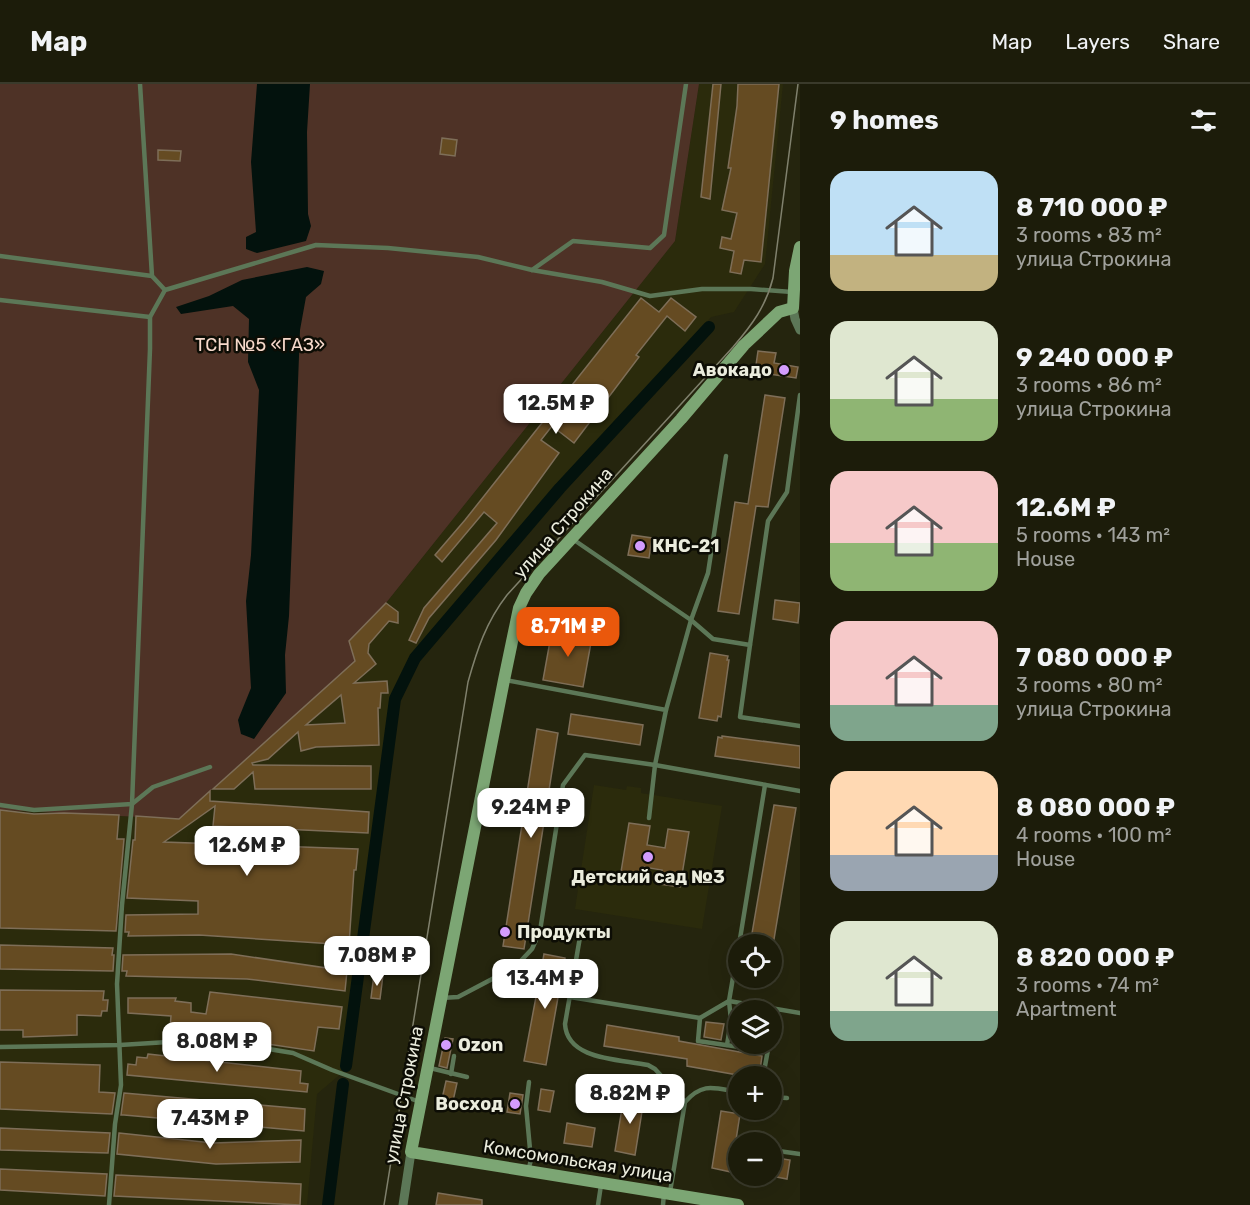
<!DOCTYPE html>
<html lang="en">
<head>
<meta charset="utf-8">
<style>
  :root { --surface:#1c1c0a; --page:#292918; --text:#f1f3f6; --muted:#a0a19c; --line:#3a3a2b; --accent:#ea580c }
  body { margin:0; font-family:Rubik,sans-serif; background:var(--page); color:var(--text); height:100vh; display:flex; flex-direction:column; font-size:22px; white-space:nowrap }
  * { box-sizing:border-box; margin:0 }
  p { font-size:20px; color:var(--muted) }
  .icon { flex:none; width:33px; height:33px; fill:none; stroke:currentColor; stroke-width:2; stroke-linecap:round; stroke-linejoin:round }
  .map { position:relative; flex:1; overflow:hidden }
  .side { display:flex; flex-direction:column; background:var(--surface); width:450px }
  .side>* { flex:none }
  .controls { position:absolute; left:728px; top:850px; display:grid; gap:12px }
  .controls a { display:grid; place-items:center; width:54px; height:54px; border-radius:50%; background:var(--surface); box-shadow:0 6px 24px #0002,0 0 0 2px var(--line); font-size:30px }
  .price { position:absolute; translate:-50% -51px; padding:0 14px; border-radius:12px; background:#fff; color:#222; font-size:20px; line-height:39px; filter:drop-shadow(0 2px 3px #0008) }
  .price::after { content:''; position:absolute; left:50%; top:36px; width:18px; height:14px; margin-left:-9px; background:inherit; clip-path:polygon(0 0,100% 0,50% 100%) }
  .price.active { background:var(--accent); color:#fff }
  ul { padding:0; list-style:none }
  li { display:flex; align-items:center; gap:18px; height:150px; padding:0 30px }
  li span { display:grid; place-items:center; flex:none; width:168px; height:120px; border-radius:18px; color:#555 }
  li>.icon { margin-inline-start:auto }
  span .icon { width:72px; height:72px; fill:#fffc; stroke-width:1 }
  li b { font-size:26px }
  h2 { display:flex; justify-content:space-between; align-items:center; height:72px; padding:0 30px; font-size:26px }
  header { display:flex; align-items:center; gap:36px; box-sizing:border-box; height:84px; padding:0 30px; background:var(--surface); border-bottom:2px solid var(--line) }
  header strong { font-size:28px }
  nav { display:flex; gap:33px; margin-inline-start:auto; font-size:21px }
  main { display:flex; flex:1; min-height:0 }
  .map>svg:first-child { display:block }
  .built { fill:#2b2b0c }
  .green { fill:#4e3226 }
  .water { fill:#03120d }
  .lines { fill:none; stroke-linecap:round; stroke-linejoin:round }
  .canal { stroke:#03120d; stroke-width:12 }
  .building { fill:#654b22; stroke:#7e6e58; stroke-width:1.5; fill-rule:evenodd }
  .lane { stroke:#5c7757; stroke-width:4.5 }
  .street { stroke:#5c7757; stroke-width:9 }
  .secondary { stroke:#7ca674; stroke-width:12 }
  .tram { stroke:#80816d; stroke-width:1.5 }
  .poi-dot { fill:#d39cfd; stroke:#0d0d05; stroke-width:2 }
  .labels { text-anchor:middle; stroke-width:5; stroke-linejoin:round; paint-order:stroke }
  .park-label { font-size:18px; fill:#f7d9cb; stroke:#0d0d05 }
  .poi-label { font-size:18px; font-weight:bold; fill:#ebecdd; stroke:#0d0d05; text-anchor:start }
  .street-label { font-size:18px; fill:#ebecdd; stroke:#0d0d05 }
</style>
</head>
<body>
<header>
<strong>Map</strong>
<nav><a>Map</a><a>Layers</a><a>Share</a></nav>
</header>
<main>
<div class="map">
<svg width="800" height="1121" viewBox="0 0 800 1121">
  <rect width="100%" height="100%" fill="#25250e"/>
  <g class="built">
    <path d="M699 0H783L765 180 734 228 711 233 415 569 394 615 350 982 317 1010 307 1121H0V726L179 735 355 577 386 519 675 157Z"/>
    <path d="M594 701 626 706 627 702 641 704V709L722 722 702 845 575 825Z"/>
  </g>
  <path class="green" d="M0 0H699L675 157 386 519 355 577 179 735 0 726Z"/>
  <g class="water">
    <path d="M257 0H310L307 48 308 130 311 142 306 157 257 169 246 165V153L256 148 251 78Z"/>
    <path d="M307 183 324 187 321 200 306 213 300 246 289 532 285 571 286 609 254 655 241 650 238 636 251 604 246 517 251 471 259 306 248 278 249 235 233 222 181 230 176 223 209 212 242 196Z"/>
  </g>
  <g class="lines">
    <g class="canal">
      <path d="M346 982 395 615 415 574 560 404 709 243"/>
      <path d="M328 1121 343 1000"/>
    </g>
  </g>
  <g class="building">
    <path d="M713 0H721L710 115 701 113Z"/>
    <path d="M738 0H779L761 178 744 176 741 190 730 188 734 167 720 164 722 153 731 155 737 129 722 126 731 84H728L737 22Z"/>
    <path d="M442 54 457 56 455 72 440 70Z"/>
    <path d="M158 66 181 67 180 77 158 76Z"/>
    <path d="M641 214 659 228 671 214 696 233 685 247 667 232 636 271 639 273 574 359 552 342 541 356 559 369 496 456 429 534 416 559 409 556 424 524 497 439 484 428 442 478 435 471 465 436Z"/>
    <path d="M758 267 776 269 774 279 798 283 796 294 755 288Z"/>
    <path d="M765 311 785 314 768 423 756 422 739 530 718 527 735 418 748 420Z"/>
    <path d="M632 451 652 454 649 474 628 471Z"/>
    <path d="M775 516 800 519 798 539 773 535Z"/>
    <path d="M386 519 398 528V539L389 537 369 560 368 569 376 580 354 599 387 597 388 609H381L380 624H378L379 661 316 663 301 667 298 648 268 675 252 679 253 681 371 682V705H255L253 688 234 705H213L355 577 349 557ZM341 611 345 639 306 641Z"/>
    <path d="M552 546 592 553 583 603 543 596Z"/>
    <path d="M710 569 728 572 727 576H729L721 633 718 632 717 637 699 634Z"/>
    <path d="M571 630 643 641 640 661 568 650Z"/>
    <path d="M537 645 558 649 524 865 503 862Z"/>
    <path d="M722 652 800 662V684L715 672 718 653 722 654Z"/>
    <path d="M210 707V717L369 728 368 749 213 742 215 722 164 758 358 765 356 786H354L349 861 199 851 128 852 129 848H125L126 831 198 830V817L127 814 133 756H135L136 732 179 735Z"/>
    <path d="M774 721 796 724 773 861H750Z"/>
    <path d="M0 726 34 730 64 729 119 731 117 755H124L116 847 0 844Z"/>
    <path d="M629 739 650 742 647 761 665 764 668 745 689 748 680 803 660 800 662 786 644 783 641 797 620 794Z"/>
    <path d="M0 861 113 864 112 871H114L113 887 0 885Z"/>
    <path d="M231 870 347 887 345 907 247 895 126 892 127 887H122L123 871Z"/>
    <path d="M544 870 565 874 546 981 524 977Z"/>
    <path d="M374 890 383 891 380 915 371 914Z"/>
    <path d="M0 906 104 907 103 916H108L107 927H102L101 932 77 931V951L23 953V946H0Z"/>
    <path d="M210 908 342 923 339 945 318 943 314 967 221 953 222 945 170 944 171 932 128 929V914H176L175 917 191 919V928L206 930Z"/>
    <path d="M706 938 724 940 721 956 704 953Z"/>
    <path d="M607 941 679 953V957L762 972 759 993H749L687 982V975L604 962Z"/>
    <path d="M445 954 453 955 447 984 439 982Z"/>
    <path d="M148 970 301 987 300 999 308 1000 307 1008 127 991 128 980 136 981 137 973 147 974Z"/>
    <path d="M0 978 100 981 99 1008 115 1009 112 1030 0 1025Z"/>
    <path d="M446 997 457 999 453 1017 442 1015Z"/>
    <path d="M541 1005 554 1007 550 1028 538 1026Z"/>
    <path d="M124 1009 305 1025 304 1047 124 1031H121Z"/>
    <path d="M510 1009 523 1011 520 1030 507 1028Z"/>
    <path d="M624 1012 644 1015 635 1071 615 1067Z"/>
    <path d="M721 1027 740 1030 731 1088 712 1084Z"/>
    <path d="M567 1039 595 1044 592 1063 564 1059Z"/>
    <path d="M0 1044 110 1049 108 1069 0 1066Z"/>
    <path d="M119 1049 213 1059 301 1056 300 1078 216 1080 117 1070Z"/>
    <path d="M771 1073 790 1076 787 1095 771 1092Z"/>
    <path d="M0 1085 107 1090 105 1112 0 1106Z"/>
    <path d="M116 1091 301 1100 300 1121 114 1112Z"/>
    <path d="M438 1109 482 1116V1121H436Z"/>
  </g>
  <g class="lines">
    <g class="lane">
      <path d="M0 172 152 192"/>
      <path d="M532 186 573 157 650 164 664 151 686 0"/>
      <path d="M165 206 316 161 388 164 478 173 532 186 602 198 650 212 702 205H751L792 208"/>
      <path d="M0 216 150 233"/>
      <path d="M574 456 691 536 713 555 750 561 740 633 800 642"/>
      <path d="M519 524 572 537"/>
      <path d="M750 561 768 437 787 408 800 311"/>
      <path d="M505 596 666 626 655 681 649 734"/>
      <path d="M666 626 691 536 708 489 726 372"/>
      <path d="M0 721 34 726 132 720 153 703 210 683"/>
      <path d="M540 847 580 853 565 940C567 977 622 975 648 981L655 985 685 1018"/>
      <path d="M739 861 765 701"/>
      <path d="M738 864 729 917 800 929"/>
      <path d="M570 913 700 934 729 917 731 936 727 961"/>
      <path d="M441 914 458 913 515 883 532 865 540 847 563 701 585 671 655 681 800 707"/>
      <path d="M700 934 698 957 767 967"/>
      <path d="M771 954 778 926"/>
      <path d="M0 963 120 961 184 957 250 962 293 969 332 986 420 1018"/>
      <path d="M430 984 467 993"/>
      <path d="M451 990 454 972"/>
      <path d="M763 993 769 960"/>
      <path d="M771 1013 787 1014"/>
      <path d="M771 1066 800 1070"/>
      <path d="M528 1087 531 1076 526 1022 529 998"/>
      <path d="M670 1108 685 1018C703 998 714 1004 738 1008"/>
      <path d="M109 1121 115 1040 121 1001 117 900 122 821 132 720 150 265V233L165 206 152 192 140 0"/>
      <path d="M598 1121 601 1101"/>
      <path d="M663 1121 664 1109"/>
    </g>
    <g class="street">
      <path d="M793 224 795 235 800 246"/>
      <path d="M403 1121 411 1068"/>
    </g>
    <path class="secondary" d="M738 1121 411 1068 504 596 519 524 526 509 539 490 681 335 744 261 779 228 793 224 795 187 800 163"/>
    <path class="tram" d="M384 1121 468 598C477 566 486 538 507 511L733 263C752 241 766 222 773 194L798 0"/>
  </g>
  <g class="poi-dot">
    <circle cx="784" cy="286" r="6"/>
    <circle cx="640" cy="462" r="6"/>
    <circle cx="648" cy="773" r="6"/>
    <circle cx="505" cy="848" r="6"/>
    <circle cx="446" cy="961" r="6"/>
    <circle cx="515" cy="1020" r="6"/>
  </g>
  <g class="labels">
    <g class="park-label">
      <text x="260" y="267">ТСН №5 «ГАЗ»</text>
    </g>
    <g class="poi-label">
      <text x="772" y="292" text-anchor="end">Авокадо</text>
      <text x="652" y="468">КНС-21</text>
      <text x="648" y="799" text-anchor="middle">Детский сад №3</text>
      <text x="517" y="854">Продукты</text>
      <text x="458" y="967">Ozon</text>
      <text x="503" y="1026" text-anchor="end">Восход</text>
    </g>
    <g class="street-label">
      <text transform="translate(563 439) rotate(-49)" y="6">улица Строкина</text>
      <text transform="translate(404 1011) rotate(-79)" y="6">улица Строкина</text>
      <text transform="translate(578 1077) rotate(9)" y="6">Комсомольская улица</text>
    </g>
  </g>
</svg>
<div class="controls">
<a><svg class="icon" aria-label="locate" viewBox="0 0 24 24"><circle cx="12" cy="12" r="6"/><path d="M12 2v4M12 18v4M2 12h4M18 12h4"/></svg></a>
<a><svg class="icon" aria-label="layers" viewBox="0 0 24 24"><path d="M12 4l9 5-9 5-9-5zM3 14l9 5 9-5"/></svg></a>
<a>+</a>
<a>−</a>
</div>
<b class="price" style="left:556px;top:351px">12.5M ₽</b>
<b class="price active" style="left:568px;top:574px">8.71M ₽</b>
<b class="price" style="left:531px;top:755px">9.24M ₽</b>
<b class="price" style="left:247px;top:793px">12.6M ₽</b>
<b class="price" style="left:377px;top:903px">7.08M ₽</b>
<b class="price" style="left:545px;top:926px">13.4M ₽</b>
<b class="price" style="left:217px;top:989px">8.08M ₽</b>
<b class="price" style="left:630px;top:1041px">8.82M ₽</b>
<b class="price" style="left:210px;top:1066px">7.43M ₽</b>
</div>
<section class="side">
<h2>9 homes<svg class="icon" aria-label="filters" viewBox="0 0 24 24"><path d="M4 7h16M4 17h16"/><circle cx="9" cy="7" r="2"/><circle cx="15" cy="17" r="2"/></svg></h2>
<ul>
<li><span style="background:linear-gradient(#bfe0f5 70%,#c2b280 0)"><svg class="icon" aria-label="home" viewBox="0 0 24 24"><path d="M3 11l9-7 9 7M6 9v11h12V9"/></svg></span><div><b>8 710 000 ₽</b><p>3 rooms · 83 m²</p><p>улица Строкина</p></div></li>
<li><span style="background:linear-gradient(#dfe7d0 65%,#8fb573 0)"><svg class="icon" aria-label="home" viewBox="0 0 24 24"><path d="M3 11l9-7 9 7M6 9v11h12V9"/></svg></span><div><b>9 240 000 ₽</b><p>3 rooms · 86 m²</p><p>улица Строкина</p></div></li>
<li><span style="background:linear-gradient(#f6c9c9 60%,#8fb573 0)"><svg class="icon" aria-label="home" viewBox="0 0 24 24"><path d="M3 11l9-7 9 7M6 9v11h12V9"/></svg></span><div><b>12.6M ₽</b><p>5 rooms · 143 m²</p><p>House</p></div></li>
<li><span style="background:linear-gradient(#f6c9c9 70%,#7fa58c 0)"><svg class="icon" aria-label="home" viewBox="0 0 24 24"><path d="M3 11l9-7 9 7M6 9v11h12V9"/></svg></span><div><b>7 080 000 ₽</b><p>3 rooms · 80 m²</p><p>улица Строкина</p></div></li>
<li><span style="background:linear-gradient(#ffd9b3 70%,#9aa5b1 0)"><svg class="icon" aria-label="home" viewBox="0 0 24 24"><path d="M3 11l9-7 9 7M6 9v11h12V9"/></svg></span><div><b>8 080 000 ₽</b><p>4 rooms · 100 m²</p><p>House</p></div></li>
<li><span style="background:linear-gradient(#dfe7d0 75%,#7fa58c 0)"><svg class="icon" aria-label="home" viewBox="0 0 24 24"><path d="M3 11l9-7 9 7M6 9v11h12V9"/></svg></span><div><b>8 820 000 ₽</b><p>3 rooms · 74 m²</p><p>Apartment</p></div></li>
</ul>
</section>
</main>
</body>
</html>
